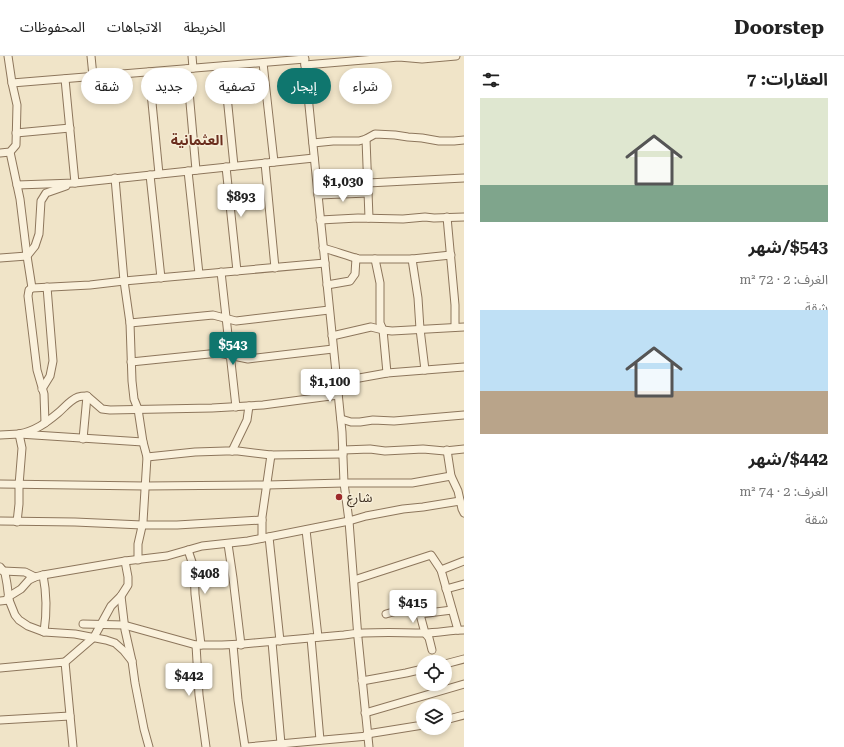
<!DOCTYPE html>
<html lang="ar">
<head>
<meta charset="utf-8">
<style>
  :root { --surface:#fff; --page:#f6f6f6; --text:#222; --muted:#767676; --line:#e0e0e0; --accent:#0f766e }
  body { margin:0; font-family:"Roboto Serif","Noto Sans Arabic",serif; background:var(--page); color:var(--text); direction:rtl; height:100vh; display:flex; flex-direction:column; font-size:15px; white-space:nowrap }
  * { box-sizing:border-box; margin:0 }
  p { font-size:13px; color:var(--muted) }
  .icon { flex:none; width:22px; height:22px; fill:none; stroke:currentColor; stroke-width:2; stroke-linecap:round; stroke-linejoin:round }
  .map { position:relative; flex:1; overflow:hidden; direction:ltr }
  .drawer { display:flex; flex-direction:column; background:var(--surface); width:380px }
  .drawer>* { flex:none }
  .guide { position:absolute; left:12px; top:12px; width:380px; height:36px; direction:rtl; display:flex; gap:8px }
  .tools { position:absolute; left:416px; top:599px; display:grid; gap:8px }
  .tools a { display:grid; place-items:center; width:36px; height:36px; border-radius:50%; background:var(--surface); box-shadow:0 2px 6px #0003; font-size:20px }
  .price { position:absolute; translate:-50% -34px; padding:0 9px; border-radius:4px; background:#fff; color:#222; font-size:13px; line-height:26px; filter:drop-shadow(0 1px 2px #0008) }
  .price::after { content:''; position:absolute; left:50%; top:24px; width:12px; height:9px; margin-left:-6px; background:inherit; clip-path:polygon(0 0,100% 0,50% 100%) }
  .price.on { background:var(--accent); color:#fff }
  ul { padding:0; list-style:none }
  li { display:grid; align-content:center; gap:8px; height:212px; padding:0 16px }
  li span { display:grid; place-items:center; height:124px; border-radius:0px; color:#555 }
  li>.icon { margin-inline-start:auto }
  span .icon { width:72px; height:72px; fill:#fffc; stroke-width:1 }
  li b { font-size:17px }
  h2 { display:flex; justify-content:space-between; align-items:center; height:48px; padding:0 16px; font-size:17px }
  .tag { padding:0 14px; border-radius:18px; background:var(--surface); box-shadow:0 2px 6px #0003; font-size:14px; line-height:36px }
  .tag.on { background:var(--accent); color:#fff }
  header { display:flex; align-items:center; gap:24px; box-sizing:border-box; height:56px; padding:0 20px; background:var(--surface); border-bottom:1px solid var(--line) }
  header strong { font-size:19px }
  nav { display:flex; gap:22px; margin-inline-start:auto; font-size:14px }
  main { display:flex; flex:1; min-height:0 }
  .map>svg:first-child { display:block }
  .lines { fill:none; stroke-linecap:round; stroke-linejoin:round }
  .minor-casing { stroke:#8d765c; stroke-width:9 }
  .minor { stroke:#faf1dc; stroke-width:7 }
  .poi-dot { fill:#9e2a2b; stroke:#f7eed8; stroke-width:1.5 }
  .labels { text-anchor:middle; stroke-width:3; stroke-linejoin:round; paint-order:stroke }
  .poi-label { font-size:13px; fill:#3d2e20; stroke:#f7eed8; text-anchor:start }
  .neighbourhood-label { font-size:14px; font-weight:bold; fill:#6b2e1e; stroke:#f7eed8 }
</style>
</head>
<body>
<header>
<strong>Doorstep</strong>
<nav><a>الخريطة</a><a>الاتجاهات</a><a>المحفوظات</a></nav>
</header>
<main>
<section class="drawer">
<h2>العقارات: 7<svg class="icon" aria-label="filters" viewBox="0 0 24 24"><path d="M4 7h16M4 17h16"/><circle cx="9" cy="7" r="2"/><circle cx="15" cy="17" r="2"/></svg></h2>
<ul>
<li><span style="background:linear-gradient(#dfe7d0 70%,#7fa58c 0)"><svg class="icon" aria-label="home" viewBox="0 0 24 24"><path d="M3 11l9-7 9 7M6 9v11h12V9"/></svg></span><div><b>$543/شهر</b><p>الغرف: 2 · 72 m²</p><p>شقة</p></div></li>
<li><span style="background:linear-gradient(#bfe0f5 65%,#b9a48a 0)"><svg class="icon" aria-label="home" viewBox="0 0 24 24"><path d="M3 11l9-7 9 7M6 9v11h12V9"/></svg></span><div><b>$442/شهر</b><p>الغرف: 2 · 74 m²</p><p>شقة</p></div></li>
</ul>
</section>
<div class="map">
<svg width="464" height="691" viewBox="0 0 464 691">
  <rect width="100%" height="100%" fill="#f0e4c8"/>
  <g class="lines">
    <g class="minor-casing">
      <g id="minor">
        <path d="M91 0 93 20"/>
        <path d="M192 0 193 12"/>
        <path d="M304 0 342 376 344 427 349 465 358 582 369 691"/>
        <path d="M263 7 274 106"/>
        <path d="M305 9 399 1 422 3 456 0"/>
        <path d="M224 10 234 110"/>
        <path d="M187 13 196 114"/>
        <path d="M149 16 159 118"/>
        <path d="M65 23 75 127"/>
        <path d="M12 27 305 3"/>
        <path d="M16 77 70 72"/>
        <path d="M366 83 369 162"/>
        <path d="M313 87 333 85H359L366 83 375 78 395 79 408 81 422 82 439 85H454L464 84"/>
        <path d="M10 96 20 143 27 200 32 232"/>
        <path d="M0 97 10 96 16 89 17 49 12 27 8 0"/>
        <path d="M265 107 275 212"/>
        <path d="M226 111 237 215"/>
        <path d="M188 115 199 218"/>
        <path d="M150 119 161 222"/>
        <path d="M115 122 124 225 130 267 132 325 134 343 138 353 143 386 147 401 143 466 138 488V504"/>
        <path d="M368 127 464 122"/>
        <path d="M17 129 75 127 314 102"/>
        <path d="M318 139 368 137"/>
        <path d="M447 161 455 249V271"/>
        <path d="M320 164 358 162 403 163 425 161 434 162 464 161"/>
        <path d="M323 192C335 195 347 200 359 203H412L451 199"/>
        <path d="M0 202 27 200 35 190 39 178 41 145 46 137 66 130"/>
        <path d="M375 203 380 227V267L383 274 387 317"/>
        <path d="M412 203 418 242 420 273 425 314"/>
        <path d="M221 216 236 351"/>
        <path d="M327 229 350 225 355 218 356 202"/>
        <path d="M130 267 213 259 236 265 329 254"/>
        <path d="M332 280 371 271 383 274 392 275 464 271"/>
        <path d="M131 306 219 297 248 303 333 293"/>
        <path d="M337 326 387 317 464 311"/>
        <path d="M42 333 50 320 53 305 47 231"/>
        <path d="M341 363 351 366H360L373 364 394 365 464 359"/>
        <path d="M45 367 44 338 37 314 28 240 29 234 32 232 90 229 124 225 325 207"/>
        <path d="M19 378C35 375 46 367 58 357 64 352 70 344 78 341 81 340 85 340 87 340L102 353 110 354 212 352 263 349 338 339"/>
        <path d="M0 379 19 378 143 386"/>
        <path d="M83 383 87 340"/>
        <path d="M343 394 370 393 385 395 423 393 445 395 464 393"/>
        <path d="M447 394 451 420 458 435 462 453 464 457"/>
        <path d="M232 395 247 364 249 350"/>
        <path d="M147 401 195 396 226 395H238L271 399 343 398"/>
        <path d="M0 428 145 430 267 429 344 427H412L451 420"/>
        <path d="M0 465 75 466 142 469H177L262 464"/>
        <path d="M17 466 19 448V429L22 392 19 378"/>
        <path d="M306 474 318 581"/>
        <path d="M269 481 280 585"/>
        <path d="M262 482V461L271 399"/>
        <path d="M228 488 233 522 241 589"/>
        <path d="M188 494 194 512 195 538 201 589"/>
        <path d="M0 511 5 517 7 528 9 544 15 559 19 564 28 570 44 576 75 578 106 584 115 587 124 595 132 605"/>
        <path d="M3 515 25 516 35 521"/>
        <path d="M43 519C47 539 47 556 44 576"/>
        <path d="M354 524 431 499 441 514"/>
        <path d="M446 533 464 528"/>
        <path d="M121 540 125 574 132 605 135 627 144 673 149 691"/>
        <path d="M8 541 21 533 29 524 35 521 43 519 125 505 167 500 202 490 248 485 349 465 366 460 403 453 423 451 460 445"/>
        <path d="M396 541 415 540 425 577 429 582 432 594"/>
        <path d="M0 545 9 544"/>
        <path d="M386 558 400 554H419"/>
        <path d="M420 558 452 554"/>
        <path d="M83 568 124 569 196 589H222L243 588 344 579C371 575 397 577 424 577 437 577 451 574 464 574"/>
        <path d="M458 574 441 514 464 505"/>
        <path d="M311 582 320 684"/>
        <path d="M272 586 281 688"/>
        <path d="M196 589 199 639 206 691"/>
        <path d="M233 589 238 644 245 691"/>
        <path d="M65 606 94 581 111 550 121 540 128 529V521L125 505"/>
        <path d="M445 608 464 603"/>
        <path d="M0 612 65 606 73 691"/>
        <path d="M362 625 406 617 423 613"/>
        <path d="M365 657 464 628"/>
        <path d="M0 664 70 660"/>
        <path d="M445 664 464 659"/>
        <path d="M367 678 423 669"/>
        <path d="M247 691 368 680"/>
      </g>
    </g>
    <use href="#minor" class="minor"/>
  </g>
  <circle class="poi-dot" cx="339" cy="441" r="4"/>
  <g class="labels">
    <g class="poi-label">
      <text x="347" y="446">شارع</text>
    </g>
    <g class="neighbourhood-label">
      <text x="197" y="89">العثمانية</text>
    </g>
  </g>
</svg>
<div class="tools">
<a><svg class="icon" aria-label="locate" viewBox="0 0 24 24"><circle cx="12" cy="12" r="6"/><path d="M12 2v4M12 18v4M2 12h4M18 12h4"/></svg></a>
<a><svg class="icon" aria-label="layers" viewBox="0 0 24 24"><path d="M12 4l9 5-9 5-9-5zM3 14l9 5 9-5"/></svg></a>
</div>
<b class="price" style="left:343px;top:147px">$1,030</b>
<b class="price" style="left:241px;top:162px">$893</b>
<b class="price on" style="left:233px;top:310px">$543</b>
<b class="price" style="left:330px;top:347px">$1,100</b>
<b class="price" style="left:205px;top:539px">$408</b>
<b class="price" style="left:413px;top:568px">$415</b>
<b class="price" style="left:189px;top:641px">$442</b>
<div class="guide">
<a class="tag">شراء</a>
<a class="tag on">إيجار</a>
<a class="tag">تصفية</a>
<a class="tag">جديد</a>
<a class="tag">شقة</a>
</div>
</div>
</main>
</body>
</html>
